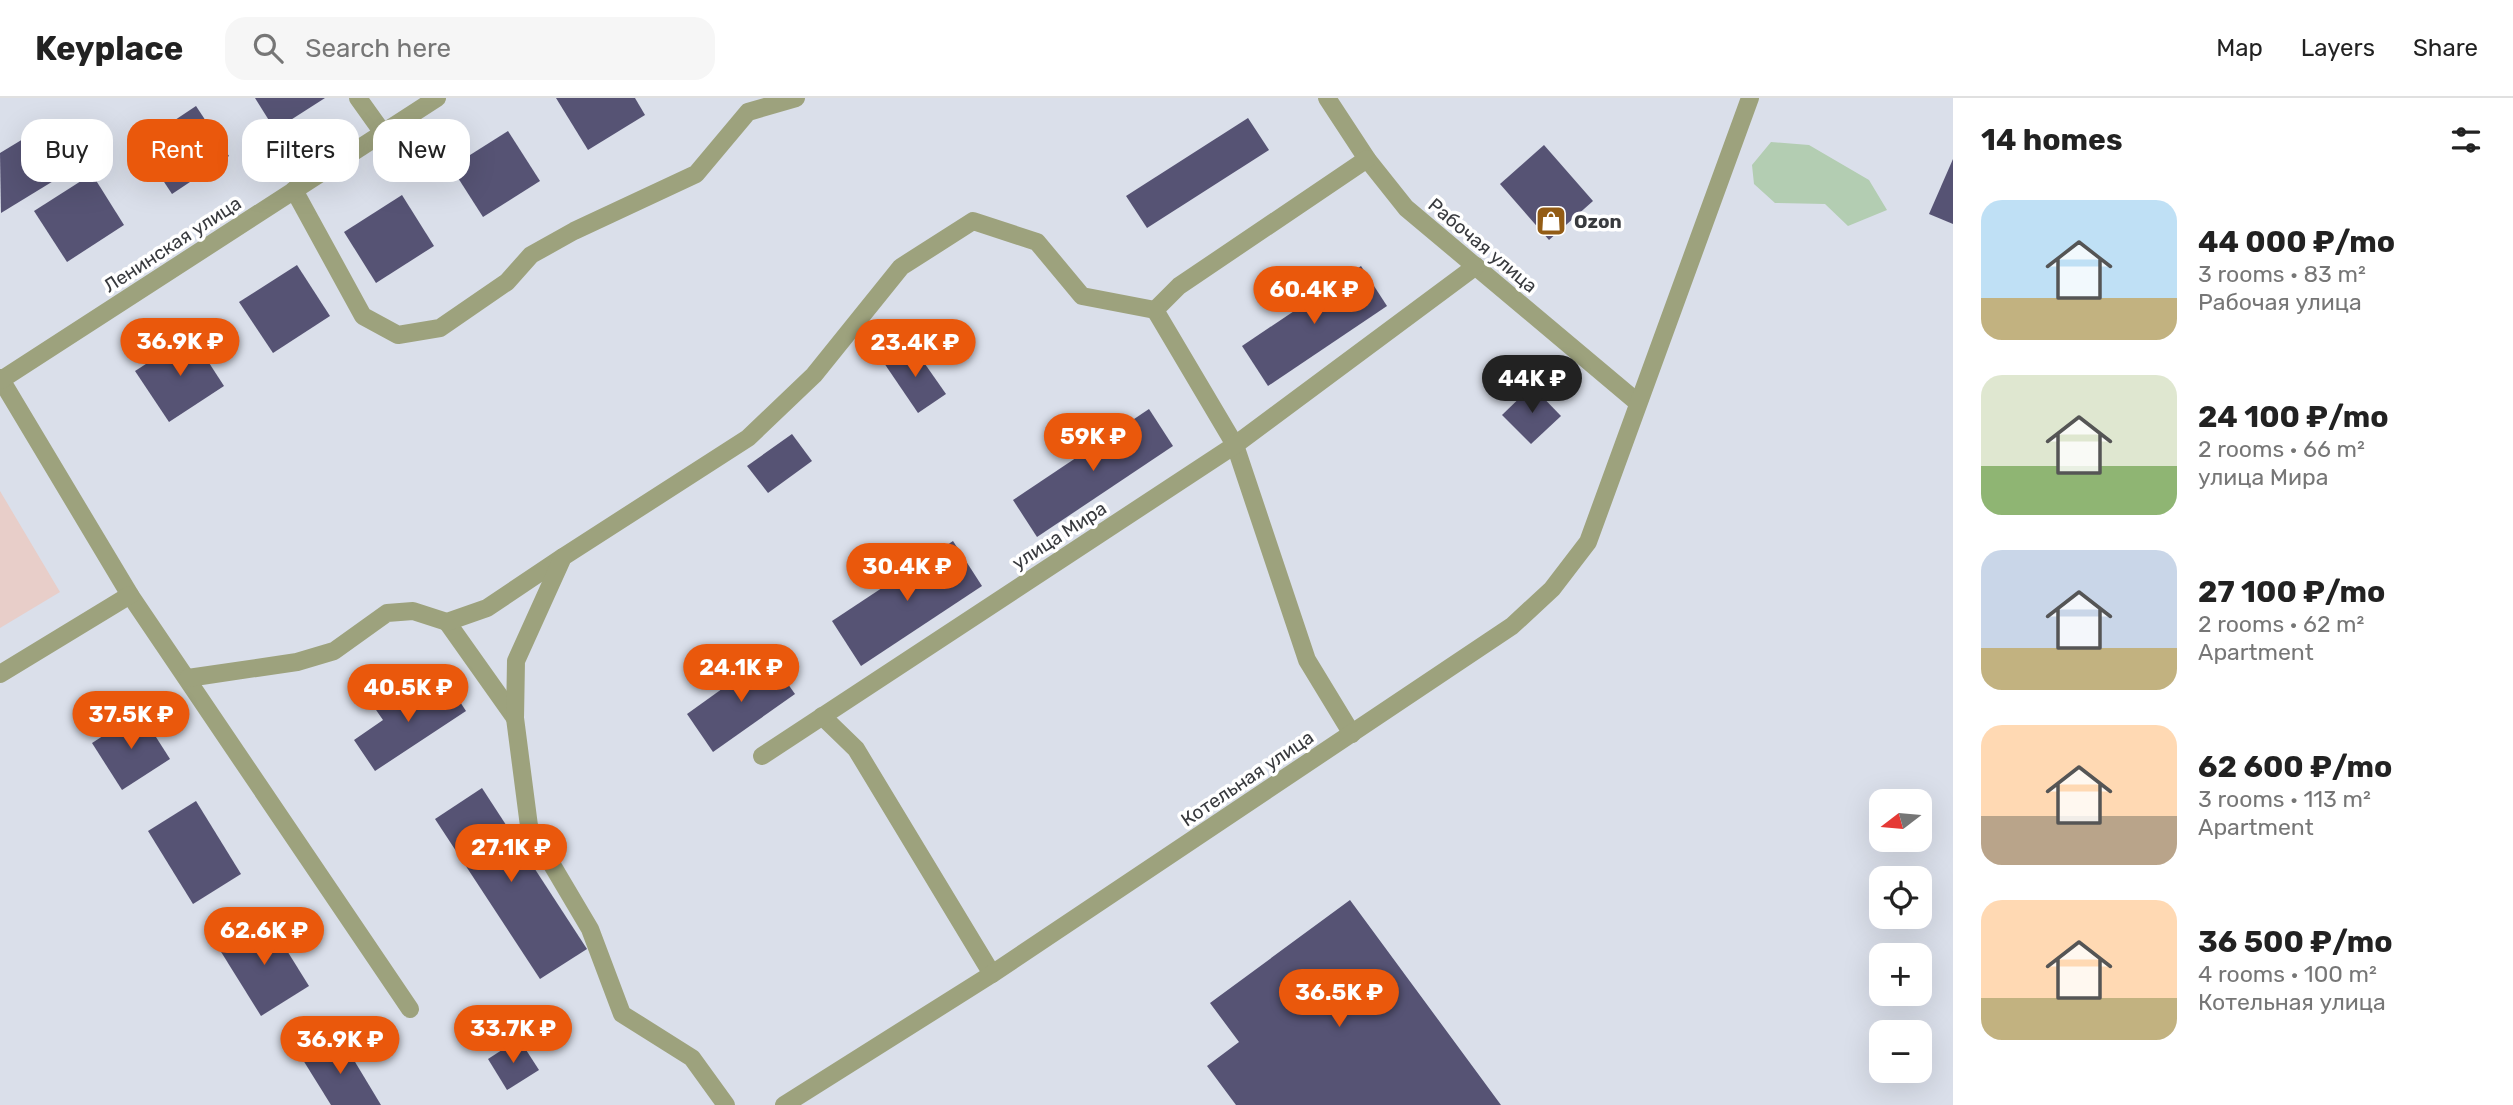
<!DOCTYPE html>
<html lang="en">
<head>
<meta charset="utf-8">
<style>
  :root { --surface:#fff; --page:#f6f6f6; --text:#222; --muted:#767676; --line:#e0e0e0; --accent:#ea580c }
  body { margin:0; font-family:Rubik,sans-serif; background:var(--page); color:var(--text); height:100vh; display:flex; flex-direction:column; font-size:26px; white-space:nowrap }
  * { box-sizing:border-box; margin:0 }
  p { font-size:23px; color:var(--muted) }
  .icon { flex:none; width:38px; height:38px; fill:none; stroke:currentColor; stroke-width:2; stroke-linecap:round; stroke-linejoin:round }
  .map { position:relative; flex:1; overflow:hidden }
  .panel { display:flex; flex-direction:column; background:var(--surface); width:560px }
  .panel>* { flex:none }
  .guide { position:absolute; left:21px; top:21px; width:665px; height:63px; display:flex; gap:14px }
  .needle { width:46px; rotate:254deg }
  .controls { position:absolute; left:1869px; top:691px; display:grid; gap:14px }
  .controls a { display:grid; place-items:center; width:63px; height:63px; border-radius:14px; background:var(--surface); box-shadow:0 7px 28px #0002; font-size:35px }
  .price { position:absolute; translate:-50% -60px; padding:0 16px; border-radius:24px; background:var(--accent); color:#fff; font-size:23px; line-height:46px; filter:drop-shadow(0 2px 4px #0008) }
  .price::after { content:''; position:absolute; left:50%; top:42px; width:21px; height:16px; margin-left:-10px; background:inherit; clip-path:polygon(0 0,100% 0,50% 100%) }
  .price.selected { background:#222; color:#fff }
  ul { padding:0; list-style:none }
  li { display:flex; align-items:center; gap:21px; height:175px; padding:0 28px }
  li span { display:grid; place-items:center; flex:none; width:196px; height:140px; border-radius:21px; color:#555 }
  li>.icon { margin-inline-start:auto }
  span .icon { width:84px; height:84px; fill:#fffc; stroke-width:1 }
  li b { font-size:30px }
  h2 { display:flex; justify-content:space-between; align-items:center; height:84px; padding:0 28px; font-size:30px }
  .chip { padding:0 24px; border-radius:21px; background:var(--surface); box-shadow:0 7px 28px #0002; font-size:24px; line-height:63px }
  .chip.selected { background:var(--accent); color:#fff }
  header { display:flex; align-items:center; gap:42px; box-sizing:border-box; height:98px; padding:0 35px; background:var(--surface); border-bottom:2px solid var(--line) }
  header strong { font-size:33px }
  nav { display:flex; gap:38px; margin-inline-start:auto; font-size:24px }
  .search { width:490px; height:63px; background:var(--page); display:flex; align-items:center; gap:18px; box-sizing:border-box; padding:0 24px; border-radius:21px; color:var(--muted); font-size:26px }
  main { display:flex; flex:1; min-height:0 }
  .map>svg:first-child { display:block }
  .education { fill:#e8cec9 }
  .green { fill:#b3cdb2 }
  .building { fill:#565374 }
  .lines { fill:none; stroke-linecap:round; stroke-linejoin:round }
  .minor { stroke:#9da27d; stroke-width:18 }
  .labels { text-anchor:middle; stroke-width:7; stroke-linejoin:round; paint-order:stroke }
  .poi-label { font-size:19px; font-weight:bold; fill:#383a3e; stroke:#fff; text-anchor:start }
  .street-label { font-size:19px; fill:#383a3e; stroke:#fff }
</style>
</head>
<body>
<header>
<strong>Keyplace</strong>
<div class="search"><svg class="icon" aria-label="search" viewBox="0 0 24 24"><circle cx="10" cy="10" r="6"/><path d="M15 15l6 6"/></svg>Search here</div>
<nav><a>Map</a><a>Layers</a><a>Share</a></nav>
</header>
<main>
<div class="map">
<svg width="1953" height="1007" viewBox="0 0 1953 1007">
  <rect width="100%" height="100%" fill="#dadfea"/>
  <path class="education" d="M0 393 60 494 0 530Z"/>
  <path class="green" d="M1771 44 1809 47 1869 82 1887 112 1848 128 1825 106 1775 105 1754 86 1752 67Z"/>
  <g class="building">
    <path d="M255 0H325L275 32Z"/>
    <path d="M556 0H635L645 17 588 52Z"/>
    <path d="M196 8 229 58 172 96 139 46Z"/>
    <path d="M1248 20 1269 52 1147 130 1126 98Z"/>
    <path d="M508 33 540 83 483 119 451 69Z"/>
    <path d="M28 38 55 82 1 115 0 55Z"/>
    <path d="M1544 47 1593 103 1549 142 1500 86Z"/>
    <path d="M1953 61V126L1929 116Z"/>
    <path d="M92 76 124 127 67 164 34 113Z"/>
    <path d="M402 97 434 148 376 185 344 134Z"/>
    <path d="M297 167 330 218 273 255 239 204Z"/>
    <path d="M1361 168 1387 208 1268 288 1242 248Z"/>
    <path d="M191 237 224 288 169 324 135 273Z"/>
    <path d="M911 246 946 296 918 315 884 265Z"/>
    <path d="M1532 288 1561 318 1531 346 1502 317Z"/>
    <path d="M1149 311 1173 348 1037 439 1013 402Z"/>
    <path d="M792 336 812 363 768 395 747 368Z"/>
    <path d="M953 443 982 488 861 568 832 523Z"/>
    <path d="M768 558 795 596 713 654 687 616Z"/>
    <path d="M445 581 466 613 375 673 354 642 383 622 374 609 392 596 401 610Z"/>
    <path d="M140 614 170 661 122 692 92 645Z"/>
    <path d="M482 690 587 851 540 881 435 721Z"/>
    <path d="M196 703 241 776 193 806 148 733Z"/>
    <path d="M1350 802 1501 1007H1236L1207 968 1239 944 1210 905Z"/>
    <path d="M266 819 309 888 261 918 218 849Z"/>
    <path d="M340 939 381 1007H331L303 962Z"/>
    <path d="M519 941 539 972 507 992 488 961Z"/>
  </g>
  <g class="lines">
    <g class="minor">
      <path d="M358 0 383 35"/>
      <path d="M1327 0 1367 61 1406 110 1637 304"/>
      <path d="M294 92 363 218 398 237 440 230 507 184 531 157 574 133 696 76 748 14 796 0"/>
      <path d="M0 280 130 497 410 911"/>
      <path d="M1 282 437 0"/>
      <path d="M447 524 515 620"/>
      <path d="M0 576 130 497"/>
      <path d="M188 580 297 564 334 553 387 515 413 513 447 524 487 510 563 459"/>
      <path d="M822 618 856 651 992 876"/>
      <path d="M1352 636 1307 562 1235 347 1155 212 1179 188 1367 61"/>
      <path d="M762 658 1235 347 1476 168"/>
      <path d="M726 1007 692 960 622 916 590 831 529 728 515 620 516 563 563 459 748 340 814 277 901 169 973 123 1037 144 1082 198 1155 212"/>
      <path d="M784 1007 992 876 1512 528 1552 491 1588 444 1750 0"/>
    </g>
  </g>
  <defs>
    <g id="shop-square" transform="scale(1.575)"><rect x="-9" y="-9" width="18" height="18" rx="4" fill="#935c15" stroke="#fff"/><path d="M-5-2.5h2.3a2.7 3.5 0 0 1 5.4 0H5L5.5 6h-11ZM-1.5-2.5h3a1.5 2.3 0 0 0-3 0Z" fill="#fff"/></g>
  </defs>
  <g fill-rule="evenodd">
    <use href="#shop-square" x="1551" y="123"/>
  </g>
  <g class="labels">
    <g class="poi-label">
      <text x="1574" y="130">Ozon</text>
    </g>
    <g class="street-label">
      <text transform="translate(172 146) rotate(-33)" y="7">Ленинская улица</text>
      <text transform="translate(1483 147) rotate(40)" y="7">Рабочая улица</text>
      <text transform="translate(1059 437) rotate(-33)" y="7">улица Мира</text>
      <text transform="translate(1247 680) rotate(-34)" y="7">Котельная улица</text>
    </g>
  </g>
</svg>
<div class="controls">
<a><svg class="needle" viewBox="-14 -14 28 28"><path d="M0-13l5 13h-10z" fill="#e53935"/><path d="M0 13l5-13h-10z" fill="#767676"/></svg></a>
<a><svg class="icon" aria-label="locate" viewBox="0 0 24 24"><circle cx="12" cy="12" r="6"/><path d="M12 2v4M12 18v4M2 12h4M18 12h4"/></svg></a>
<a>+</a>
<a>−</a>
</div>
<b class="price" style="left:1314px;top:228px">60.4K ₽</b>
<b class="price" style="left:180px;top:280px">36.9K ₽</b>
<b class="price" style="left:915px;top:281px">23.4K ₽</b>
<b class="price selected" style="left:1532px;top:317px">44K ₽</b>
<b class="price" style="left:1093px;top:375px">59K ₽</b>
<b class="price" style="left:907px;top:505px">30.4K ₽</b>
<b class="price" style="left:741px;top:606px">24.1K ₽</b>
<b class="price" style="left:408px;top:626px">40.5K ₽</b>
<b class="price" style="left:131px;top:653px">37.5K ₽</b>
<b class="price" style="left:511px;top:786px">27.1K ₽</b>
<b class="price" style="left:264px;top:869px">62.6K ₽</b>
<b class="price" style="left:1339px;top:931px">36.5K ₽</b>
<b class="price" style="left:513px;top:967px">33.7K ₽</b>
<b class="price" style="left:340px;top:978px">36.9K ₽</b>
<div class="guide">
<a class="chip">Buy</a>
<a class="chip selected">Rent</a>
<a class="chip">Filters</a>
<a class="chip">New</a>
</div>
</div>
<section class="panel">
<h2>14 homes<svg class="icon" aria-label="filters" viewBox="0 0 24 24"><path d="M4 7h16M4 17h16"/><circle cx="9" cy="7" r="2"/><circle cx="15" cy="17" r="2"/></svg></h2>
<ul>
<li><span style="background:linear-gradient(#bfe0f5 70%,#c2b280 0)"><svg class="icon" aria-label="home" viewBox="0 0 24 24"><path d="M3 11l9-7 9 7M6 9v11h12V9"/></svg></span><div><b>44 000 ₽/mo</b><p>3 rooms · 83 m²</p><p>Рабочая улица</p></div></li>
<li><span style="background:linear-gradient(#dfe7d0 65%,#8fb573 0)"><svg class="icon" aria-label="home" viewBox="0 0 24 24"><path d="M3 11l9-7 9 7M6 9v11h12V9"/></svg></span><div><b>24 100 ₽/mo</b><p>2 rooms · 66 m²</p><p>улица Мира</p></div></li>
<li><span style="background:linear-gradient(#c9d6e8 70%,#c2b280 0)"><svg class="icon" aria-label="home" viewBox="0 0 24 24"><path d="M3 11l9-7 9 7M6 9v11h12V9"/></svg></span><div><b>27 100 ₽/mo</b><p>2 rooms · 62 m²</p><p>Apartment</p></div></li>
<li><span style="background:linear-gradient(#ffd9b3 65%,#b9a48a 0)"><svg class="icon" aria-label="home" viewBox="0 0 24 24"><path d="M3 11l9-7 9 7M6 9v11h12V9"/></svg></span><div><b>62 600 ₽/mo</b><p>3 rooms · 113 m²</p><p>Apartment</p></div></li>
<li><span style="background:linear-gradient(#ffd9b3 70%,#c2b280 0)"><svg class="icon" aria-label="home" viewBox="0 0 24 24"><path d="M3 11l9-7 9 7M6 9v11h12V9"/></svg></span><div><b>36 500 ₽/mo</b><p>4 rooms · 100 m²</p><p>Котельная улица</p></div></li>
</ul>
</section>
</main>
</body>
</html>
